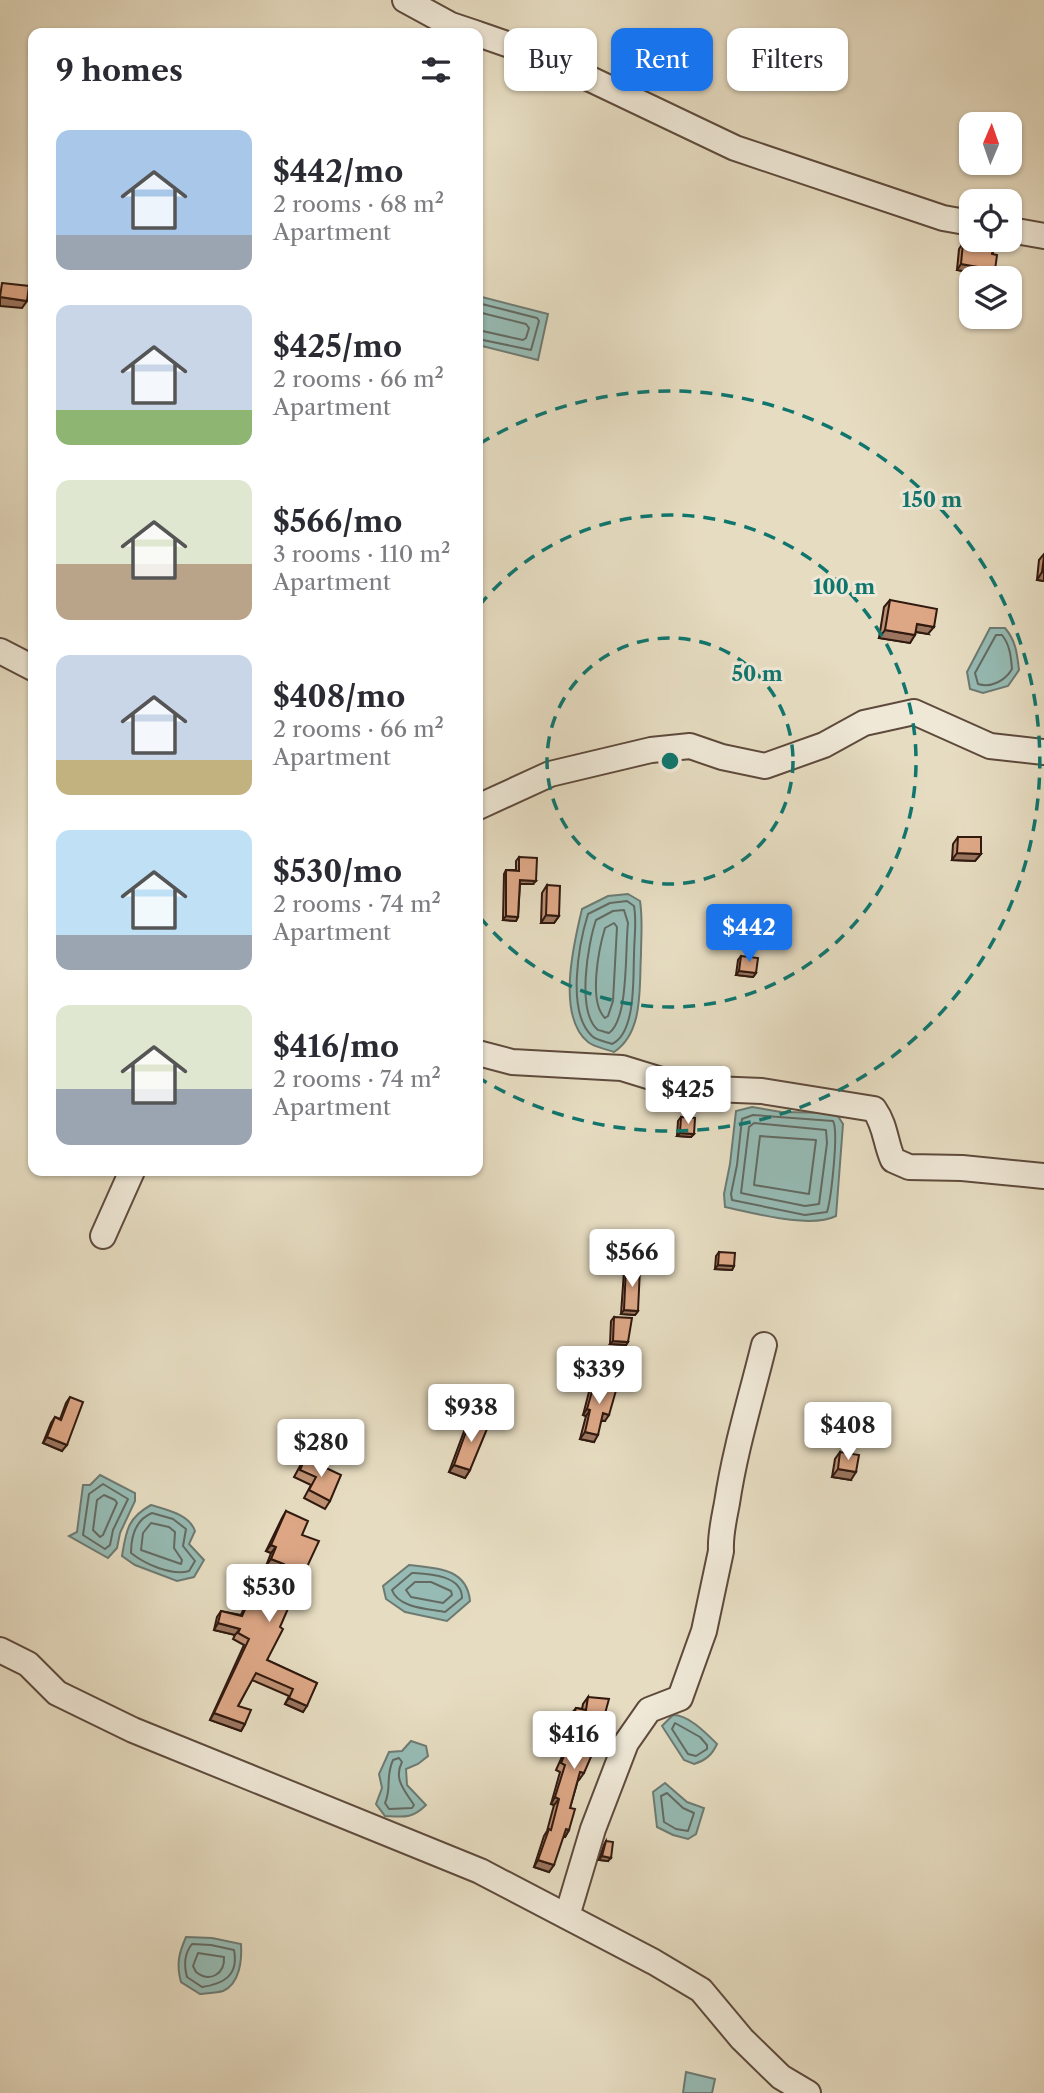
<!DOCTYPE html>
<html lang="en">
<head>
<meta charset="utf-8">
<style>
  :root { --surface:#fff; --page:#f7f7f7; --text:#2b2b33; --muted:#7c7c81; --accent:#1a73e8 }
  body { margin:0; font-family:"Libre Caslon Text",serif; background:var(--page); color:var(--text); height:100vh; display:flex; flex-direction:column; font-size:26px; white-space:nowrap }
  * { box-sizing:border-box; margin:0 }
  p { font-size:23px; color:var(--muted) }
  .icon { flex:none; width:38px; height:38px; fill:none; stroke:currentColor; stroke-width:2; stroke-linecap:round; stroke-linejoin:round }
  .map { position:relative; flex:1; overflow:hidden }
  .details { position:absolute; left:28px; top:28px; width:455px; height:1148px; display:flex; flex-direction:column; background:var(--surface); border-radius:14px; box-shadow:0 2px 5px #0004 }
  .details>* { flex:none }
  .banner { position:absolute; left:504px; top:28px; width:434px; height:63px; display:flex; gap:14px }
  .needle { width:46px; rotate:2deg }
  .tools { position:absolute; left:959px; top:112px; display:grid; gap:14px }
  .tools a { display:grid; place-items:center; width:63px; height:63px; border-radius:14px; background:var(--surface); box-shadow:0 2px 5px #0004; font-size:35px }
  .price { position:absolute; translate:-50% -60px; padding:0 16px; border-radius:7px; background:#fff; color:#222; font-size:23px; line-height:46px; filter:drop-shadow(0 2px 4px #0008) }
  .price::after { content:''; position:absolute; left:50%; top:42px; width:21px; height:16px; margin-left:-10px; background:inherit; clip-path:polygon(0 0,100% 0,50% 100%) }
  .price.active { background:var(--accent); color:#fff }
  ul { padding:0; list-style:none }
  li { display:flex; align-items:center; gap:21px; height:175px; padding:0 28px }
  li span { display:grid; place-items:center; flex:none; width:196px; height:140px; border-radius:14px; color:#555 }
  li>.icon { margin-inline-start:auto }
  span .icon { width:84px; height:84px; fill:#fffc; stroke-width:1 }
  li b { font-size:30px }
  h2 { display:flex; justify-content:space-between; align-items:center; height:84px; padding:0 28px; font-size:30px }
  .chip { padding:0 24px; border-radius:14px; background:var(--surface); box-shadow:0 2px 5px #0004; font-size:24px; line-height:63px }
  .chip.active { background:var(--accent); color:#fff }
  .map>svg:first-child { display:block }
  .water { fill:#96bbb4; stroke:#6d7a72; stroke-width:2 }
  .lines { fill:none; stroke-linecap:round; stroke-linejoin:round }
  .shore { stroke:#636a62; stroke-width:2 }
  .minor-casing { stroke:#5e4a3c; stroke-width:28 }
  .minor { stroke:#efe8d7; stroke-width:24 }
  .wall { fill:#be9073; stroke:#30190f; stroke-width:2 }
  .shaded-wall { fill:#9b755e; stroke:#30190f; stroke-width:2 }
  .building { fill:#dda786; stroke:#30190f; stroke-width:2 }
  .ring { fill:none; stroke:#0f766e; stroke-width:3.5; stroke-dasharray:12 9 }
  .centre { fill:#0f766e; stroke:#efe8d7; stroke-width:3.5 }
  .ring-label { font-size:21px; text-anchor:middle; font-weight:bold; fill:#0f766e; stroke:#efe8d7; stroke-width:6; stroke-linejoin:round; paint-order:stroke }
</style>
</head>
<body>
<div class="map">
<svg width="1044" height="2093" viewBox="0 0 1044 2093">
  <rect width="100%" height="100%" fill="#e6dcc1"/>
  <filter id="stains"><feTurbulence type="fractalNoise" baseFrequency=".00286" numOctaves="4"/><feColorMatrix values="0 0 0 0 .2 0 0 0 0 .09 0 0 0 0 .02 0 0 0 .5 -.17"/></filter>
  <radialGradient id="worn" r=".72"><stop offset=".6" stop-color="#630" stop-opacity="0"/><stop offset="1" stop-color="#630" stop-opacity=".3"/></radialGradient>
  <g class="water">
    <path d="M478 296 548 314 538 360 478 345Z"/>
    <path d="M990 628H1005C1016 641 1017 653 1019 670L1008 686 983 693 970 689 967 672Z"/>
    <path d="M628 894 640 901C643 920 641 936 641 955 639 987 644 1032 614 1052 606 1049 594 1047 588 1042 556 1016 574 942 582 909L608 896Z"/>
    <path d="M752 1107 781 1112 836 1113 843 1124 836 1216C810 1229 754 1213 725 1207L724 1194 730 1164 736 1111Z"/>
    <path d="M100 1475 135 1493V1501L120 1533 117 1548 108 1558 69 1536 77 1532 83 1485H90Z"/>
    <path d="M151 1505C167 1510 189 1514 195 1531L189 1544 204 1560 194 1577 177 1581 135 1565 122 1556C126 1532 127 1518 151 1505Z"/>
    <path d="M409 1565C436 1568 467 1568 470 1601L447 1621 405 1612 386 1599 383 1586Z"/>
    <path d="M673 1715C689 1715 706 1733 717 1744 712 1755 706 1760 694 1764L684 1760 662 1726Z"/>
    <path d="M411 1741 426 1746 428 1756 418 1764 406 1769 407 1785 426 1805C412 1819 404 1817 385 1816L376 1804 382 1788 379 1774 389 1752 402 1751Z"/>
    <path d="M665 1783 687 1802 704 1808 696 1834 688 1839 673 1835 657 1827 653 1792Z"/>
    <path d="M186 1937 212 1938 241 1944C242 1959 240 1984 223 1991 216 1993 207 1993 200 1994L181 1982C176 1964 179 1953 186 1937Z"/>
    <path d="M686 2072 715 2079 712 2093H683Z"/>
  </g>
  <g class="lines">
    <g class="shore">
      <path d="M478 303 537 318 539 321 531 350 478 339"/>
      <path d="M478 312 526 324 529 328 526 338 523 340 478 330"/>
      <path d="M996 635H1002C1010 645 1011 657 1012 669 1005 681 991 688 978 684L975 673Z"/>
      <path d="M627 901 634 906C637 923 634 938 634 956 633 978 636 1033 612 1044 606 1042 596 1040 592 1036 566 1012 579 943 588 914L610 903Z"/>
      <path d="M624 910 628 923C625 948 629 1019 609 1033 608 1033 599 1030 598 1030 576 1012 588 943 596 920L613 911Z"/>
      <path d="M614 923 617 927 613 1001 608 1016 605 1018C588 1002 599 948 605 928Z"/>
      <path d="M753 1115 833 1121C839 1131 831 1199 827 1212L805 1215 732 1200 731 1194 737 1165 742 1119Z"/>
      <path d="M754 1123 826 1130 827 1143 819 1204 805 1206 741 1193 749 1127Z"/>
      <path d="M760 1136 816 1140 809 1194 754 1185Z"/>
      <path d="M103 1484 128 1499 113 1530 110 1545 105 1549 83 1535 89 1494Z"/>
      <path d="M104 1495 115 1500 117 1503 103 1535 100 1537 93 1530 97 1500Z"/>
      <path d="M152 1513 173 1519 186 1529 183 1546 195 1561 189 1571C171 1576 145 1564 131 1553 131 1536 135 1520 152 1513Z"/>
      <path d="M151 1523 169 1527 175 1532 174 1548 182 1560 181 1564 141 1550 143 1533Z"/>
      <path d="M412 1573C429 1574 462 1575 462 1598L445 1612C429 1609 398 1608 392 1590Z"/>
      <path d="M415 1582H431L451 1591 452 1595 443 1603 411 1597 406 1590Z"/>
      <path d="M675 1723 700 1737 707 1745V1749L696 1756 688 1754 672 1729Z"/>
      <path d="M399 1758 402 1762C393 1779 405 1791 414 1805L412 1808 389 1809 385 1803C392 1787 385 1778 393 1760Z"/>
      <path d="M667 1793 683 1808 694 1813 688 1831 676 1829 664 1822 661 1796Z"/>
      <path d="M192 1944 211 1945 234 1950C239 1976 223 1984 202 1987L187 1977C184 1966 184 1954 192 1944Z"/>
      <path d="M198 1953 224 1957C225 1974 210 1983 196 1972L193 1966Z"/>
    </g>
    <g class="minor-casing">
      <g id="minor">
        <path d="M405 0 451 25 475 33"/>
        <path d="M478 34 544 57 735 148 943 218 971 223"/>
        <path d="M1010 230 1044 236"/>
        <path d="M0 651 33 668"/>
        <path d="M478 807 550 774 651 750 690 746 722 757 765 766 824 745 864 723 914 712 990 746 1044 752"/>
        <path d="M478 1053 512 1062 622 1068 687 1088 762 1091 874 1109C886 1126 885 1142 893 1160L909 1167 962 1168 1044 1176"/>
        <path d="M103 1236 132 1171"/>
        <path d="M0 1650 28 1664 57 1693 133 1730 480 1871 654 1962 701 1990 742 2039 781 2077 808 2093"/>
        <path d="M567 1916 593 1829 626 1743 649 1710 680 1698 704 1631 721 1551C720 1535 724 1519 727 1503 735 1449 751 1398 764 1345"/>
      </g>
    </g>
    <use href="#minor" class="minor"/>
  </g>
  <g class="wall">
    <path d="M976 240H994L991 276 957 270 959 249 963 243 974 245Z"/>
    <path d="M1044 554V581L1037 580 1039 560Z"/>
    <path d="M890 600 928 634 916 632 910 643 879 638 884 607Z"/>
    <path d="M958 837 981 854 975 861 952 860 953 844Z"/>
    <path d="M519 857 533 884H520L518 917 516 921 503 920 504 874 506 870H516V861Z"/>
    <path d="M547 885 559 916 554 923H541L542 893Z"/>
    <path d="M741 956 756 973 753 977 736 975 738 960Z"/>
    <path d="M681 1117 694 1134 691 1137 677 1136 678 1121Z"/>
    <path d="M719 1252 734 1266 732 1270 715 1269 716 1256Z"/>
    <path d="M626 1267 638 1311 635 1315 621 1314 624 1271Z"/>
    <path d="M614 1317 628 1342 626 1345 610 1344 611 1321Z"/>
    <path d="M595 1381 605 1421H601L594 1442 580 1439 586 1416 583 1415 590 1388Z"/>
    <path d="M70 1397 62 1451 43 1443 51 1423 55 1417 60 1419 66 1403Z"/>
    <path d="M471 1418 470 1470 465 1478 449 1472 466 1426Z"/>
    <path d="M840 1452 851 1480 832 1477 835 1459Z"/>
    <path d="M305 1458 330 1501 325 1509 304 1498 311 1485 294 1477 300 1466Z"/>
    <path d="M286 1511 302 1535 300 1582 296 1588 292 1587 285 1602 267 1660 317 1683 303 1712 285 1704 289 1696 252 1680 238 1706 245 1724 241 1731 210 1720 244 1645 233 1639 235 1635 214 1630 217 1617 221 1611 241 1615 250 1595 255 1588 270 1594 279 1571 266 1566 271 1553 266 1551 282 1518Z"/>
    <path d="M588 1697 584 1773 579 1780H578L570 1808 569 1830 565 1837H563L549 1872 534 1867 544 1836 547 1831 554 1805 551 1804 560 1772 556 1770 569 1741 563 1739 571 1714 576 1708 582 1709 583 1704Z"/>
    <path d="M606 1841 608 1861 599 1860 604 1845Z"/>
  </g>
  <g class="shaded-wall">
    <path d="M961 264 995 270 991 276 957 270Z"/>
    <path d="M0 297 27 301 22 308 0 306Z"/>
    <path d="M1042 572H1044V581L1037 580Z"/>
    <path d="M917 624 934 627 928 634 911 631Z"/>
    <path d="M885 630 915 635 910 643 879 638Z"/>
    <path d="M957 853 981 854 975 861 952 860Z"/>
    <path d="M520 880 536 881 533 884H517Z"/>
    <path d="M546 915 559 916 554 923H541Z"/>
    <path d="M506 916 518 917 516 921 503 920Z"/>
    <path d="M739 971 756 973 753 977 736 975Z"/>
    <path d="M680 1133 694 1134 691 1137 677 1136Z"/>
    <path d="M718 1265 734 1266 732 1270 715 1269Z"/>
    <path d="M624 1310 638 1311 635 1315 621 1314Z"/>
    <path d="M613 1341 628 1342 626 1345 610 1344Z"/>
    <path d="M587 1409 590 1410 586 1416 583 1415Z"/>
    <path d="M603 1413 609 1415 605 1421 599 1420Z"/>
    <path d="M585 1432 598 1435 594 1442 580 1439Z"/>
    <path d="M47 1437 67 1445 62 1451 43 1443Z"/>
    <path d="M454 1465 470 1470 465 1478 449 1472Z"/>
    <path d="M838 1469 856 1472 851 1480 832 1477Z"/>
    <path d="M271 1545 276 1547 271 1553 266 1551Z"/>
    <path d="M271 1559 284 1564 279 1571 266 1566Z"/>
    <path d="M294 1579 300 1582 296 1588 290 1586Z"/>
    <path d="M218 1623 240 1629 235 1635 214 1630Z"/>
    <path d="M289 1698 307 1706 303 1712 285 1704Z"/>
    <path d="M214 1713 245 1724 241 1731 210 1720Z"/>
    <path d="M568 1732 573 1734 569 1741 563 1739Z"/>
    <path d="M555 1797 559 1799 554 1805 551 1804Z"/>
    <path d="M566 1829 569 1830 565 1837 561 1836Z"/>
    <path d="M602 1856 611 1858 608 1861 599 1860Z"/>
    <path d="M538 1860 554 1865 549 1872 534 1867Z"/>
  </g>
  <g class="building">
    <path d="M978 240H994L992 254 997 255 995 270 961 264 963 243 977 245Z"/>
    <path d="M2 283 29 286 27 301 0 297Z"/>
    <path d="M1044 557V572H1042Z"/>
    <path d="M890 600 937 609 934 627 917 624 915 635 885 630Z"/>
    <path d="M958 837H981V854L957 853Z"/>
    <path d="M519 857 537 858 536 881 520 880 518 917 506 916V870L519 871Z"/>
    <path d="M547 885 560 886 559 916 546 915Z"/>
    <path d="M741 956 758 958 756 973 739 971Z"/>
    <path d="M681 1117 695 1118 694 1134 680 1133Z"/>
    <path d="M719 1252 735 1253 734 1266 718 1265Z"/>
    <path d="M626 1267 640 1268 638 1311 624 1310Z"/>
    <path d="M614 1317 632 1318 628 1342 613 1341Z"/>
    <path d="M595 1381 617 1387 609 1415 603 1413 598 1435 585 1432 590 1410 587 1409Z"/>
    <path d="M70 1397 83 1402 67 1445 47 1437 55 1417 61 1420Z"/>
    <path d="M471 1418 489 1424 470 1470 454 1465Z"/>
    <path d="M840 1452 859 1455 856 1472 838 1469Z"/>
    <path d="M305 1458 341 1475 330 1501 309 1490 316 1477 300 1470Z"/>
    <path d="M286 1511 308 1521 302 1535 319 1541 300 1582 294 1579 285 1602 290 1604 280 1627 283 1629 267 1660 317 1683 307 1706 289 1698 293 1689 256 1673 238 1706 251 1710 245 1724 214 1713 249 1639 238 1633 240 1629 218 1623 221 1611 242 1616 255 1588 272 1595 284 1564 271 1559 276 1547 271 1545Z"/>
    <path d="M588 1697 609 1699 597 1743 584 1773 580 1772 570 1808 575 1809 569 1830 566 1829 554 1865 538 1860 549 1829 551 1830 559 1799 555 1797 565 1765 561 1763 573 1734 568 1732 576 1708 586 1710Z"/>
    <path d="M606 1841 613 1842 611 1858 602 1856Z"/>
  </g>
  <g class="ring">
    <circle cx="670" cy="761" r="123"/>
    <path d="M479 606A246 246 0 1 1 479 916"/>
    <path d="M479 444A370 370 0 1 1 479 1078"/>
  </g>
  <circle cx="670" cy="761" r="10" class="centre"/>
  <g class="ring-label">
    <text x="932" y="507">150 m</text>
    <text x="844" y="594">100 m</text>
    <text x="757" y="681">50 m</text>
  </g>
  <rect width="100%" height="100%" filter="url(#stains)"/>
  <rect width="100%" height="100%" fill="url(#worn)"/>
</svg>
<div class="tools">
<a><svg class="needle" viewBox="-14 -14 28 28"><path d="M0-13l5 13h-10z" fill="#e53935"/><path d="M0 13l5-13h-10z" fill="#7c7c81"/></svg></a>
<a><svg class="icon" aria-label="locate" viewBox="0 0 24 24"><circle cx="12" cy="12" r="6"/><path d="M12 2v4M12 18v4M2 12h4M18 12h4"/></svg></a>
<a><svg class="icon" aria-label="layers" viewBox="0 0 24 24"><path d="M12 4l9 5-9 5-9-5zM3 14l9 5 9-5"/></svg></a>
</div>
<b class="price active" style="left:749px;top:964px">$442</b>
<b class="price" style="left:688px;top:1126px">$425</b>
<b class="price" style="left:632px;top:1289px">$566</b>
<b class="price" style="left:599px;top:1406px">$339</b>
<b class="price" style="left:471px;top:1444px">$938</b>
<b class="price" style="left:848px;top:1462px">$408</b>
<b class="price" style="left:321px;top:1479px">$280</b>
<b class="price" style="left:269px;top:1624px">$530</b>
<b class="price" style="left:574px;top:1771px">$416</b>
<div class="banner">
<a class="chip">Buy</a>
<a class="chip active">Rent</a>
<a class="chip">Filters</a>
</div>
<section class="details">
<h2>9 homes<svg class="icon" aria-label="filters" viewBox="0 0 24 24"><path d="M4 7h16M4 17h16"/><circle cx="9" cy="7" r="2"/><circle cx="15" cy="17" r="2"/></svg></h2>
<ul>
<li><span style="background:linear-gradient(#a9c7e8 75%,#9aa5b1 0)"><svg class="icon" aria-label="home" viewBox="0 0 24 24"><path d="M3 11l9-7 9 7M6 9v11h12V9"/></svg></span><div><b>$442/mo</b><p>2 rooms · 68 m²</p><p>Apartment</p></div></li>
<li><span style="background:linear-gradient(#c9d6e8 75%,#8fb573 0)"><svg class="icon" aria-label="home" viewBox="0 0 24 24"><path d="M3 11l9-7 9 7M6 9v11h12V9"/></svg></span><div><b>$425/mo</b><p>2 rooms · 66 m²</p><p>Apartment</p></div></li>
<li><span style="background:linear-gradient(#dfe7d0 60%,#b9a48a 0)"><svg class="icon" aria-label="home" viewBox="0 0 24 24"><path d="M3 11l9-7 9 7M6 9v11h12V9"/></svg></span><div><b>$566/mo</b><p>3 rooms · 110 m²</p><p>Apartment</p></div></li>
<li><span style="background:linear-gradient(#c9d6e8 75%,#c2b280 0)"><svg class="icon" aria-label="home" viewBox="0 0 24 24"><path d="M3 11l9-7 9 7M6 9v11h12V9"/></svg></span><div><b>$408/mo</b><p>2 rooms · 66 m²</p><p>Apartment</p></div></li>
<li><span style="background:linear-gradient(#bfe0f5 75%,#9aa5b1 0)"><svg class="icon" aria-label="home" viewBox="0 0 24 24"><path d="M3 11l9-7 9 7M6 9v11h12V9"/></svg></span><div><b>$530/mo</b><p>2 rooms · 74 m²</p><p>Apartment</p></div></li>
<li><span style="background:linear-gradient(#dfe7d0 60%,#9aa5b1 0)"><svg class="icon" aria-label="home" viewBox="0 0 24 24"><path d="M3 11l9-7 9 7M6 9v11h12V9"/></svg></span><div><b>$416/mo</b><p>2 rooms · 74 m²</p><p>Apartment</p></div></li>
</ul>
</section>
</div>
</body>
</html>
